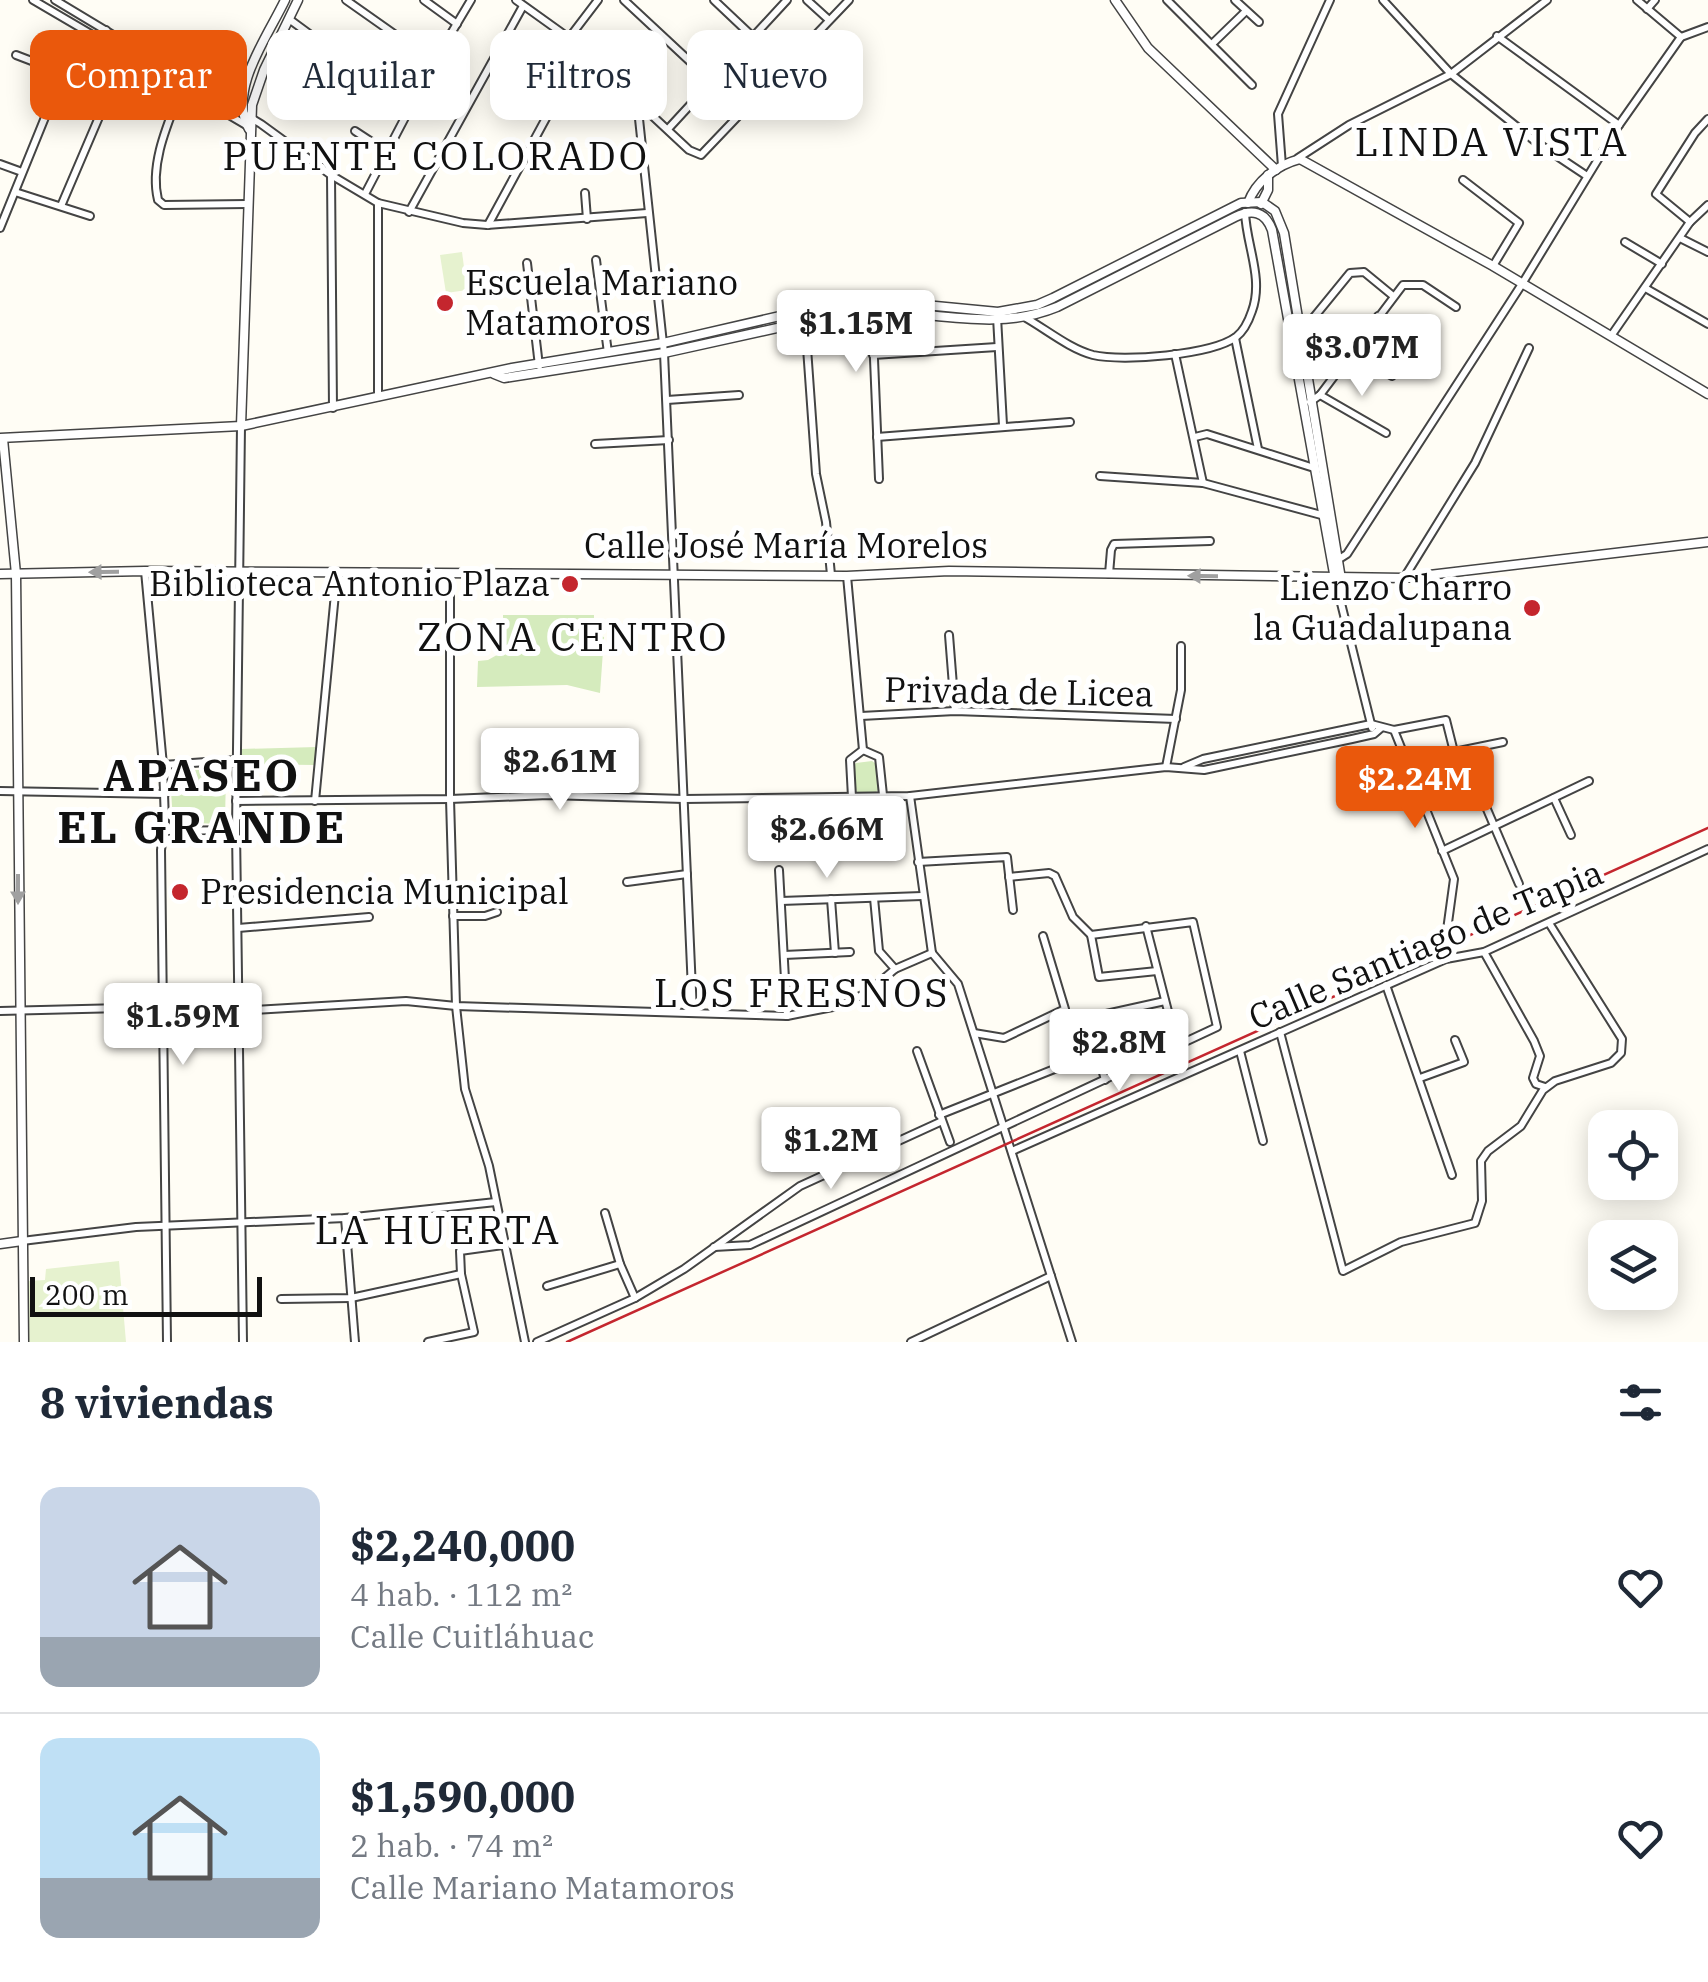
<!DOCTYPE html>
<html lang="es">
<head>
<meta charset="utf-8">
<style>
  :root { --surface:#fff; --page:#f6f6f7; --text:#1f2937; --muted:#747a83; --line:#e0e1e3; --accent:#ea580c }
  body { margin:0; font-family:"IBM Plex Serif",serif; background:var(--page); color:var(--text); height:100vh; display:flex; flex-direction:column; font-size:38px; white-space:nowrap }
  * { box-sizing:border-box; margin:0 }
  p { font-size:32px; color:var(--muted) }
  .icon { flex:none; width:55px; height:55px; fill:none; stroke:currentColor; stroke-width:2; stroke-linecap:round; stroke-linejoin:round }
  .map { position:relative; height:1342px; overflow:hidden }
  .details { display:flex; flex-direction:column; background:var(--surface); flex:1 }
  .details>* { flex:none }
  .top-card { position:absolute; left:30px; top:30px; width:1000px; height:90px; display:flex; gap:20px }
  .fabs { position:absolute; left:1588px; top:1110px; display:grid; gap:20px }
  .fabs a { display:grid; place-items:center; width:90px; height:90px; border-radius:20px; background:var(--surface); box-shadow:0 5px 25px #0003; font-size:50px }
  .scale { position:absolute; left:30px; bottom:25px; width:232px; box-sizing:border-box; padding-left:10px; border:5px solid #111; border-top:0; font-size:28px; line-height:35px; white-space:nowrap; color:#111; -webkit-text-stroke:8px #fff; paint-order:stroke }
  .price { position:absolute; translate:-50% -85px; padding:0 22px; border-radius:10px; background:#fff; color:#222; font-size:32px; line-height:65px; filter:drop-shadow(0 2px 5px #0008) }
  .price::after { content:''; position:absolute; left:50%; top:60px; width:30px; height:22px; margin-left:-15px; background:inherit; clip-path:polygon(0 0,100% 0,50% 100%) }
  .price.active { background:var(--accent); color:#fff }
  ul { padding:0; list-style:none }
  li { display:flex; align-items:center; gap:30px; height:250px; padding:0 40px }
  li+li { border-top:2px solid var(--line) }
  li span { display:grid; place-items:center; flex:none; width:280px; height:200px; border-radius:20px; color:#555 }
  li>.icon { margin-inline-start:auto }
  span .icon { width:120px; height:120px; fill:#fffc; stroke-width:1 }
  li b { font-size:42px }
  h2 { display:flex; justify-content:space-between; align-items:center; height:120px; padding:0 40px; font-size:42px }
  .pill { padding:0 35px; border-radius:20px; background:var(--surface); box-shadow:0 5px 25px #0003; font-size:35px; line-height:90px }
  .pill.active { background:var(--accent); color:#fff }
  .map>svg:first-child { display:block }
  .green { fill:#d5ebbd }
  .pitch { fill:#e6f2cf }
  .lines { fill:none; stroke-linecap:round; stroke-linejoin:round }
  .minor-casing { stroke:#444; stroke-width:10 }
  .tertiary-casing { stroke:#444; stroke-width:11 }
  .minor { stroke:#fff; stroke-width:6 }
  .tertiary { stroke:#fff; stroke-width:8 }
  .rail { stroke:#c4262e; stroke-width:2.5 }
  .oneway { fill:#a0a0a0 }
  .poi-dot { fill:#c4262e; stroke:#fff; stroke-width:4 }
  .labels { text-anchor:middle; stroke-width:10; stroke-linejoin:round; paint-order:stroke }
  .poi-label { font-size:35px; fill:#111; stroke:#fff; text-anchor:start }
  .street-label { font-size:35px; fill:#111; stroke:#fff }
  .quarter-label { font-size:40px; letter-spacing:2.5px; fill:#111; stroke:#fff }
  .district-label { font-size:45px; font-weight:bold; letter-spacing:2.5px; fill:#111; stroke:#fff }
</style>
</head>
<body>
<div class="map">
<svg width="1708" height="1342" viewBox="0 0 1708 1342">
  <rect width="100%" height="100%" fill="#fffdf5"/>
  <g class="green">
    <path d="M503 615H594V634L604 637 600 693 567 685 477 687 478 661 488 660 504 651Z"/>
    <path d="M317 747 315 765 240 764 241 749Z"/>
    <path d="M872 761 876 764 878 790 874 794H857L852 767 856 763Z"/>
    <path d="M176 770H220L226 774 225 820 220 824 173 822 170 775Z"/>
  </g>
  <g class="pitch">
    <path d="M462 252 467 290 446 293 440 255Z"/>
    <path d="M119 1261 126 1342H29L27 1281 45 1280 46 1269Z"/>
  </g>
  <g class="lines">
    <g class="minor-casing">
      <g id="minor">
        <path d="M33 0 251 128"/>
        <path d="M55 0 261 124 331 175 378 203 463 223 487 225 647 213"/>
        <path d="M346 0 434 62"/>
        <path d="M424 0 457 24"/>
        <path d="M516 0 569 38 689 150 701 155 849 0"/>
        <path d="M624 0 712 82"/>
        <path d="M714 0 752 36"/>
        <path d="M807 0 829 20"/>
        <path d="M1167 0 1252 85"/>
        <path d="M1235 0 1259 22"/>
        <path d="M1383 0 1451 74 1536 142 1587 176"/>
        <path d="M1637 0 1681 37"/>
        <path d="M1647 9 1655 0"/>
        <path d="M289 19 410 108"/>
        <path d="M1497 36 1619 125"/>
        <path d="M569 38 598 0"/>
        <path d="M1212 44 1246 11"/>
        <path d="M16 55 63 73"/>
        <path d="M90 65 106 30"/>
        <path d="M97 68 110 43"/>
        <path d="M182 87C169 121 149 163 158 200L164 205 247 204"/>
        <path d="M637 100 664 353 693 1013"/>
        <path d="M668 129 787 0"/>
        <path d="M355 131 387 152"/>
        <path d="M1298 158 1349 125 1451 74 1547 0"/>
        <path d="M0 164 22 172"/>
        <path d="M1282 166 1278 114 1330 0"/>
        <path d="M331 175 333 408"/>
        <path d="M1463 180 1519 223 1493 266"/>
        <path d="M15 192 90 216"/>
        <path d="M585 193 587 219"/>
        <path d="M365 194 434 62 471 0"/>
        <path d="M409 212 523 6"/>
        <path d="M1690 222 1656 194 1695 133 1708 119"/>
        <path d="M488 225 583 50"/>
        <path d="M0 228 63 73 70 62 76 60 111 75 114 82 61 206"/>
        <path d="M1680 238 1708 252"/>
        <path d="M1625 242 1662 264"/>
        <path d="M596 260 608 353"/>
        <path d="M527 263 539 366"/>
        <path d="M1647 289 1708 324"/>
        <path d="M872 311 879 479"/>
        <path d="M1378 316 1414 335"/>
        <path d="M997 317 1003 425"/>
        <path d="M1026 318C1047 330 1070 349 1093 355 1123 362 1211 355 1236 337 1244 331 1249 320 1252 311 1264 278 1246 245 1245 212"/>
        <path d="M805 320 816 474 826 522 831 575"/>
        <path d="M1301 333 1350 273 1364 272 1392 295"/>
        <path d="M1611 336 1690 222 1708 205"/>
        <path d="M1235 338 1258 449"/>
        <path d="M1351 352 1392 376"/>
        <path d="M1175 354 1203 483"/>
        <path d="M873 355 997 347"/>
        <path d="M1320 395 1386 433"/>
        <path d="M378 397V203"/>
        <path d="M667 400 739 395"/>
        <path d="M1310 402 1320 395 1403 285H1423L1456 307"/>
        <path d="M241 426 236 830 243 1342"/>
        <path d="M877 437 1070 422"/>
        <path d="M1195 437 1207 434 1314 468"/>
        <path d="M595 444 669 440"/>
        <path d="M1100 476 1203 483 1325 516"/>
        <path d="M1336 561 1347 554 1522 284 1619 125 1681 37 1708 27"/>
        <path d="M145 571 163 765 165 822 161 850 167 1342"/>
        <path d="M1109 574 1111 550 1114 544 1210 541"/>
        <path d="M450 575V799L456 1006 465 1089 489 1166 525 1342"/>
        <path d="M847 576 863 750"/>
        <path d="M1404 578 1475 463 1529 348"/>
        <path d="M1335 579 1372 728"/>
        <path d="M949 635 955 711"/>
        <path d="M861 716 955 711 1176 719"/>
        <path d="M1394 730 1454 879 1447 930"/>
        <path d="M163 765 236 760"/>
        <path d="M1166 767 1181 690V646"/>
        <path d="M1184 767 1203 759 1371 724 1394 730 1446 720 1454 752 1503 742"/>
        <path d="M1471 772 1519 884"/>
        <path d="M0 791 165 794"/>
        <path d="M910 796 932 953"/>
        <path d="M852 797 850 760 863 750 879 757 883 795"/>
        <path d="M1554 798 1571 835"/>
        <path d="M236 801 450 799 548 795 684 799 910 796 1166 767 1204 770 1352 739 1374 734 1381 728"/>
        <path d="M315 801 337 573"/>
        <path d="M163 831 236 830"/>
        <path d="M1442 851 1589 781"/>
        <path d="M918 862 1007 857 1013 910"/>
        <path d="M779 870 787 1016"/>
        <path d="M1009 877 1049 873 1055 876 1073 917 1091 935 1099 977 1157 971"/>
        <path d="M627 882 687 874"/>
        <path d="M874 898 879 951 895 969"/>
        <path d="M831 899 835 953"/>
        <path d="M781 901 922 896"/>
        <path d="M453 916H485L497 912"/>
        <path d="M1146 926 1177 1046"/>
        <path d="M238 928 369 917"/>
        <path d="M1484 952 1534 1041 1540 1056 1533 1078 1536 1084 1545 1087"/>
        <path d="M932 953 958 984 1072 1342"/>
        <path d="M784 955 850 952"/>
        <path d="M1386 985 1452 1175"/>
        <path d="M0 1011 164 1007 239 1011 406 1001 456 1006 787 1016 843 1005 868 992 895 969 932 953"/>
        <path d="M1280 1032 1343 1271 1401 1242 1475 1223 1482 1201 1481 1161 1488 1151 1521 1126 1543 1090 1555 1081 1611 1063 1621 1053 1622 1039 1549 923"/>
        <path d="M974 1033 1004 1038 1065 1009 1043 936"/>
        <path d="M917 1051 950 1142"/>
        <path d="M1240 1051 1263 1141"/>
        <path d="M1420 1078 1464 1062 1455 1040"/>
        <path d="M1105 1080 1088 1018 1165 1001"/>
        <path d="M939 1115 1097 1052"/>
        <path d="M1012 1151 1446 959 1484 952 1708 849"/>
        <path d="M605 1213 620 1264 635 1298"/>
        <path d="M345 1218 355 1342"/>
        <path d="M22 1241 136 1227 345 1218 496 1202"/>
        <path d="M714 1247 750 1245 1217 1027 1193 922 1091 935"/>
        <path d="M547 1286 620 1264"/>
        <path d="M281 1299 351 1298 461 1274"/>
        <path d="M428 1342 474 1332 461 1274 460 1251 503 1245"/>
        <path d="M537 1342 635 1298 684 1269 800 1186 940 1122"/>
        <path d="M911 1342 1051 1276"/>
      </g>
    </g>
    <g class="tertiary-casing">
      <g id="tertiary">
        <path d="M1115 0 1148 48 1276 170"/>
        <path d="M249 129C227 91 268 36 285 0"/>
        <path d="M1248 203C1256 181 1277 165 1300 159L1493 266 1708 394"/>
        <path d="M1261 204 1268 190V175"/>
        <path d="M494 374 504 378 664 353 849 312C920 306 989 335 1057 307L1235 217C1252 209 1265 211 1272 230L1335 579"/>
        <path d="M241 426 252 105 264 70 298 0"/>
        <path d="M0 438 241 426 512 368 663 343 841 302 873 300 998 312 1037 305 1053 298 1241 203 1262 202 1275 211 1284 233 1341 579"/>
        <path d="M3 439 16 574 24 1342"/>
        <path d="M0 574 145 571 847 576 949 571 1404 578 1708 542"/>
        <path d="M0 1244 22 1241"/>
      </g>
    </g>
    <use href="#minor" class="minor"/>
    <use href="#tertiary" class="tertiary"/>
    <path class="rail" d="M567 1342 1708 828"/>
  </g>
  <defs><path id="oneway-solid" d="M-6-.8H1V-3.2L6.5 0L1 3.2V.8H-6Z" transform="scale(2.5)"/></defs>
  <g class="oneway">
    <use href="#oneway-solid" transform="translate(104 572) rotate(179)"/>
    <use href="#oneway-solid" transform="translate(1203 576) rotate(-179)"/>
    <use href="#oneway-solid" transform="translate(18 889) rotate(90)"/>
  </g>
  <g class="poi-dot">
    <circle cx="445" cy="303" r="10"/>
    <circle cx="570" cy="584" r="10"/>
    <circle cx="1532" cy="608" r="10"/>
    <circle cx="180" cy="892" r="10"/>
  </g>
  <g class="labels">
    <g class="poi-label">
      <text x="465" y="295">Escuela Mariano<tspan x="465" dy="40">Matamoros</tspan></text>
      <text x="550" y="596" text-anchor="end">Biblioteca Antonio Plaza</text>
      <text x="1512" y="600" text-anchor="end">Lienzo Charro<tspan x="1512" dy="40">la Guadalupana</tspan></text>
      <text x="200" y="904">Presidencia Municipal</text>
    </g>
    <g class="street-label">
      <text x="786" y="558">Calle José María Morelos</text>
      <text transform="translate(1019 692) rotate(1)" y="12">Privada de Licea</text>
      <text transform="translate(1426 945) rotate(-23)" y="12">Calle Santiago de Tapia</text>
    </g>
    <g class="quarter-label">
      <text x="1492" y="156">LINDA VISTA</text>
      <text x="436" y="170">PUENTE COLORADO</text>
      <text x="573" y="651">ZONA CENTRO</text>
      <text x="802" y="1007">LOS FRESNOS</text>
      <text x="438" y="1244">LA HUERTA</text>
    </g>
    <g class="district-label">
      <text x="202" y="791">APASEO<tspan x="202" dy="52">EL GRANDE</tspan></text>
    </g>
  </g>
</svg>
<div class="fabs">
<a><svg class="icon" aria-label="locate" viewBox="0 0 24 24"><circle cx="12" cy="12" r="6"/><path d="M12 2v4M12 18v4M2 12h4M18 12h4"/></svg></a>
<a><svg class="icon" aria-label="layers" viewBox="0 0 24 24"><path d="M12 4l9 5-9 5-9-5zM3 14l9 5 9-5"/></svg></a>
</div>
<div class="scale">200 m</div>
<b class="price" style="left:856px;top:375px">$1.15M</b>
<b class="price" style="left:1362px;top:399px">$3.07M</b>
<b class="price" style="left:560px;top:813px">$2.61M</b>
<b class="price active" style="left:1415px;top:831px">$2.24M</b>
<b class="price" style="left:827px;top:881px">$2.66M</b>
<b class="price" style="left:183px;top:1068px">$1.59M</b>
<b class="price" style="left:1119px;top:1094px">$2.8M</b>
<b class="price" style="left:831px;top:1192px">$1.2M</b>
<div class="top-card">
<a class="pill active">Comprar</a>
<a class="pill">Alquilar</a>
<a class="pill">Filtros</a>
<a class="pill">Nuevo</a>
</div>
</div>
<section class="details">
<h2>8 viviendas<svg class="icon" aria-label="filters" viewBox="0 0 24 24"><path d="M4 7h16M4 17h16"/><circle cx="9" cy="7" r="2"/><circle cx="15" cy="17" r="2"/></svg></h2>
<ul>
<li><span style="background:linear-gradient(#c9d6e8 75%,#9aa5b1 0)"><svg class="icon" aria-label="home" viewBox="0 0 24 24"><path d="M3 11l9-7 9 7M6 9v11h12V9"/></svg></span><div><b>$2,240,000</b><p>4 hab. · 112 m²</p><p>Calle Cuitláhuac</p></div><svg class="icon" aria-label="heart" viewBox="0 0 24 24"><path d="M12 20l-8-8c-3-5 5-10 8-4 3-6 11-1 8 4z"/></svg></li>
<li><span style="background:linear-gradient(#bfe0f5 70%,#9aa5b1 0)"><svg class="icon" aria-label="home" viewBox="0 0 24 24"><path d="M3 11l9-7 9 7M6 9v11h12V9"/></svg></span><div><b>$1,590,000</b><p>2 hab. · 74 m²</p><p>Calle Mariano Matamoros</p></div><svg class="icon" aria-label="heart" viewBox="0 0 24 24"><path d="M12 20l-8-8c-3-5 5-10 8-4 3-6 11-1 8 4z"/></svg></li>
</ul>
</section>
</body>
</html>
